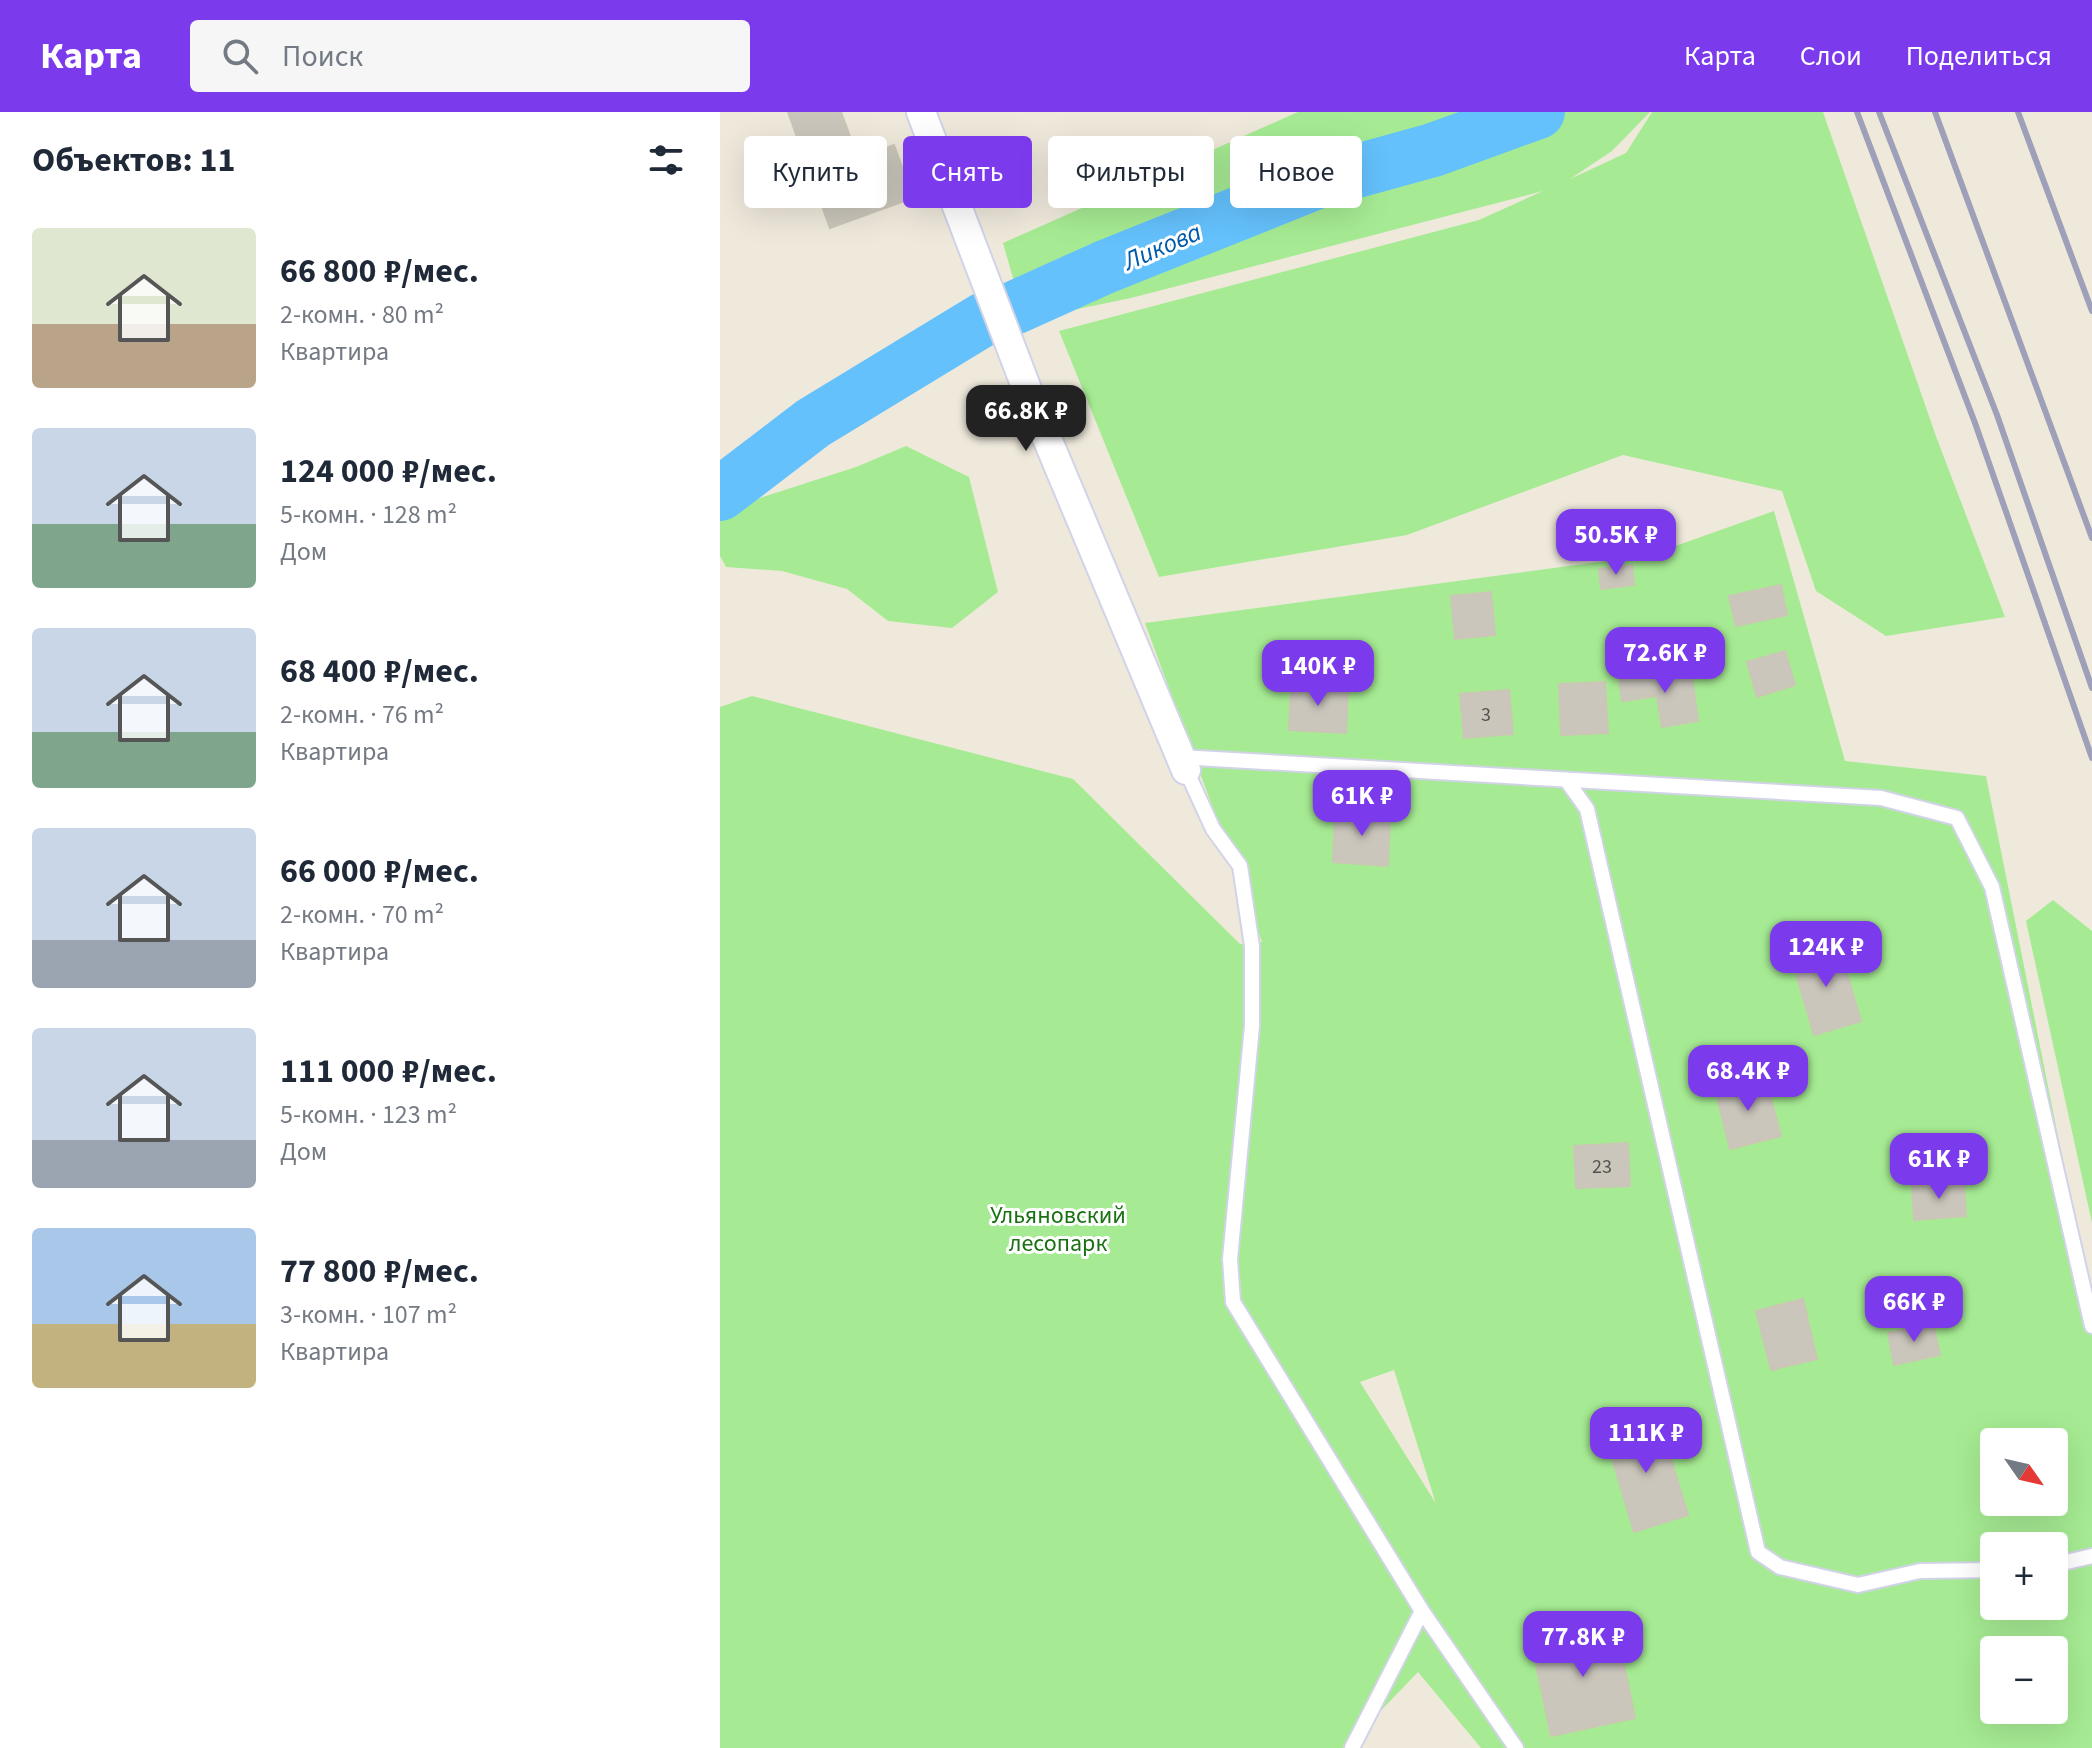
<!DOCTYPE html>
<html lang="ru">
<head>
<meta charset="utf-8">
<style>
  :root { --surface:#fff; --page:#f6f6f7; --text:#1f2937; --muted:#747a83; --accent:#7c3aed }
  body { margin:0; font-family:"Source Sans 3",sans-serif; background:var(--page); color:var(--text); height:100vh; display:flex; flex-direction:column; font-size:30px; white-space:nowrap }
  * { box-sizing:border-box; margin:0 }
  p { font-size:26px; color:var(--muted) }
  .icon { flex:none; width:44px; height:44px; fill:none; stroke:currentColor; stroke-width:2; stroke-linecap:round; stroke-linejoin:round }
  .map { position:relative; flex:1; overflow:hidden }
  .sheet { display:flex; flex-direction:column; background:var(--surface); width:720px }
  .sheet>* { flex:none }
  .top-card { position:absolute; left:24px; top:24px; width:760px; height:72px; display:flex; gap:16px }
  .needle { width:52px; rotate:124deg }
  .buttons { position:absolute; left:1260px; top:1316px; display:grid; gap:16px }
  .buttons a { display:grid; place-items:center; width:88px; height:88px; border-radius:8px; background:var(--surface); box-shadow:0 8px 32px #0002; font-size:40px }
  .price { position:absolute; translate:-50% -68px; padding:0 18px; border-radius:16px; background:var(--accent); color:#fff; font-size:26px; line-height:52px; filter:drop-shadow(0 2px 4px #0008) }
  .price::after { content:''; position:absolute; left:50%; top:48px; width:24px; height:18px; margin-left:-12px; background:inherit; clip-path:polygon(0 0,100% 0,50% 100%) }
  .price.active { background:#222; color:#fff }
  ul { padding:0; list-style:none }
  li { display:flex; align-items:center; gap:24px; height:200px; padding:0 32px }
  li span { display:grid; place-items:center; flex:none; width:224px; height:160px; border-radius:8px; color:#555 }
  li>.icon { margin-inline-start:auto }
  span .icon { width:96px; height:96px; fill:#fffc; stroke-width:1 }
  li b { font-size:34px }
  h2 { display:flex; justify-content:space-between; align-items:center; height:96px; padding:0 32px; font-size:34px }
  .chip { padding:0 28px; border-radius:8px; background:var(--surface); box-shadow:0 8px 32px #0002; font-size:28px; line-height:72px }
  .chip.active { background:var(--accent); color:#fff }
  header { display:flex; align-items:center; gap:48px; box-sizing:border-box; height:112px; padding:0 40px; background:var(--accent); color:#fff }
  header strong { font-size:38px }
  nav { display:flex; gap:44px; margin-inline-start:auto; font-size:28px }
  .search { width:560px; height:72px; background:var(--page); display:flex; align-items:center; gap:20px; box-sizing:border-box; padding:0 28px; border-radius:8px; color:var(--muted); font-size:30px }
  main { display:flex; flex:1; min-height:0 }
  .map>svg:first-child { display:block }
  .green { fill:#a6eb93; fill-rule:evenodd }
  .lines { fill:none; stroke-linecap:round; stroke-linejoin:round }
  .river { stroke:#64c1fc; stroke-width:54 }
  .building { fill:#cac6bc; stroke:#cbc6b5; stroke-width:2 }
  .service-casing { stroke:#d1d3e6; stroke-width:18 }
  .minor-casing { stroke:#d1d3e6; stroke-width:32 }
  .service { stroke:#fff; stroke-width:14 }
  .minor { stroke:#fff; stroke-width:28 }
  .rail { stroke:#9e9fb8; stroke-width:6 }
  .labels { text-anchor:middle; stroke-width:6; stroke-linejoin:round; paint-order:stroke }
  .number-label { font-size:20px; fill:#545250 }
  .park-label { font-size:24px; fill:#1a7212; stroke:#fff }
  .water-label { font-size:26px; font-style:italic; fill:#005bab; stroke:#fff }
</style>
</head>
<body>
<header>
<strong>Карта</strong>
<div class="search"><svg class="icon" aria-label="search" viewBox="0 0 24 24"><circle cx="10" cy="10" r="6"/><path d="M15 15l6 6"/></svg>Поиск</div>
<nav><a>Карта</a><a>Слои</a><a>Поделиться</a></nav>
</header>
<main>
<section class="sheet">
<h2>Объектов: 11<svg class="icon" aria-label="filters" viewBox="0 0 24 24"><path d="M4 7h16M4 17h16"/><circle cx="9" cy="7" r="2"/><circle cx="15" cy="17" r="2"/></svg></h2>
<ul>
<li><span style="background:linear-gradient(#dfe7d0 60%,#b9a48a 0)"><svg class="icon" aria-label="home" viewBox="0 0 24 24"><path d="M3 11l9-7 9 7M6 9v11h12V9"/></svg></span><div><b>66 800 ₽/мес.</b><p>2-комн. · 80 m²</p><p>Квартира</p></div></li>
<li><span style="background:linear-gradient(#c9d6e8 60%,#7fa58c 0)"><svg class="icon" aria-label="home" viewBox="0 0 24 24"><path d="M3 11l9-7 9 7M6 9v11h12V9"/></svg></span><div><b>124 000 ₽/мес.</b><p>5-комн. · 128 m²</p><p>Дом</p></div></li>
<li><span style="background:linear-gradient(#c9d6e8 65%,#7fa58c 0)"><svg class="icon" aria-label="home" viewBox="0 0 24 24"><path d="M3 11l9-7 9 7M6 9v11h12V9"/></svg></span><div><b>68 400 ₽/мес.</b><p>2-комн. · 76 m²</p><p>Квартира</p></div></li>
<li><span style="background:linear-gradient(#c9d6e8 70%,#9aa5b1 0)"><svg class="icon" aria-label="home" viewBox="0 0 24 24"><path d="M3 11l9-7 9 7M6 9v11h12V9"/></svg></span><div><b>66 000 ₽/мес.</b><p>2-комн. · 70 m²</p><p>Квартира</p></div></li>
<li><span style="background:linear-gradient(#c9d6e8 70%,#9aa5b1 0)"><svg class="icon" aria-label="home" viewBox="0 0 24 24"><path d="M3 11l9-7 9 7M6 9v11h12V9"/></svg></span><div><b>111 000 ₽/мес.</b><p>5-комн. · 123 m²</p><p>Дом</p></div></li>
<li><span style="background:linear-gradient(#a9c7e8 60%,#c2b280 0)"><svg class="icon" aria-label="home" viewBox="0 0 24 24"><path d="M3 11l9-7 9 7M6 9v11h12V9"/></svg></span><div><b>77 800 ₽/мес.</b><p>3-комн. · 107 m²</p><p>Квартира</p></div></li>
</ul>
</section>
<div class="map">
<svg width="1372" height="1636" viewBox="0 0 1372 1636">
  <rect width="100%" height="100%" fill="#efe9dc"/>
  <g class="green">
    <path d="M578 0H930L892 39 850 67 906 41 932 0H1103L1217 327 1285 505 1166 524 1096 479 1062 379 903 343 687 423 439 465 339 219 759 108 823 79 411 186 305 208 283 131Z"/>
    <path d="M186 334 249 365 278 480 232 516 168 509 127 477 62 459 6 455 0 444V408L18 393 136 355Z"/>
    <path d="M1054 399 1125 649 1266 664 1372 1194V1636H761L698 1560 625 1636H0V595L32 584 353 667 520 832 542 830 425 511 930 443ZM674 1258 715 1389V1390L640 1270ZM1274 1330H1334V1390H1274ZM1274 1434H1334V1494H1274ZM1274 1538H1334V1598H1274Z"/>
    <path d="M1333 788 1372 819V1111L1306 809Z"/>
  </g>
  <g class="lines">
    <g class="river">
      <path d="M294 196 385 155 597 70 713 38 818 0"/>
      <path d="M0 382 93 311 264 207"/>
    </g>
  </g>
  <g class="building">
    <path d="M68 0H121L138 46 174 33 193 86 110 116Z"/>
    <path d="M912 453 914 473 881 477 879 457Z"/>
    <path d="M1061 473 1067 503 1016 514 1009 484Z"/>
    <path d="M771 480 775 523 735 527 731 484Z"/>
    <path d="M1065 539 1075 573 1037 585 1027 550Z"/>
    <path d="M971 557 978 609 942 615 937 584 902 589 899 566Z"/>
    <path d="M885 570 888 621 841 623 839 572Z"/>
    <path d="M571 572 628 575 626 621 569 618Z"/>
    <path d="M789 578 793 622 744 626 740 582Z"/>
    <path d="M615 699 670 700 668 754 613 750Z"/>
    <path d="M1118 831 1141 909 1094 923 1071 845Z"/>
    <path d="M1045 964 1061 1024 1010 1037 995 977Z"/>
    <path d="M908 1031 910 1074 856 1076 854 1034Z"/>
    <path d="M1244 1071 1246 1104 1194 1108 1192 1074Z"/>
    <path d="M1083 1187 1097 1247 1051 1258 1036 1199Z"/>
    <path d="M1213 1211 1220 1243 1174 1253 1168 1221Z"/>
    <path d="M939 1307 968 1403 914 1420 885 1323Z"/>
    <path d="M895 1509 915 1606 831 1624 811 1528Z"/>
  </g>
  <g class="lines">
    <g class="service-casing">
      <g id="service">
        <path d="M460 645 1161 686 1237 706 1272 775 1372 1214"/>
        <path d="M466 658 493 717 520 754 532 834V914L510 1147 513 1190 702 1499 796 1636"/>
        <path d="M847 669 867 697 1038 1440 1060 1455 1138 1473 1200 1459 1274 1458"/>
        <path d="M1334 1453 1372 1444"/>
        <path d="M632 1636 702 1499"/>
      </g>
    </g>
    <g class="minor-casing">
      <path id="minor" d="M201 0 313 293 466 658"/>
    </g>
    <use href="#service" class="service"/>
    <use href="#minor" class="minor"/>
    <g class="rail">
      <path d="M1137 0 1255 311 1372 646"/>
      <path d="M1159 0 1277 303 1372 576"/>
      <path d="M1215 0 1372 426"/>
      <path d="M1298 0 1372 199"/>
    </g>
  </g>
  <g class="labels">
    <g class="number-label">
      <text x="766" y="609">3</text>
      <text x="882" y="1061">23</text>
    </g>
    <g class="park-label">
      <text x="338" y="1111">Ульяновский<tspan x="338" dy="28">лесопарк</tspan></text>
    </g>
    <g class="water-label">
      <text transform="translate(442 134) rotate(-23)" y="9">Ликова</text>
    </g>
  </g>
</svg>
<div class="buttons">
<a><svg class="needle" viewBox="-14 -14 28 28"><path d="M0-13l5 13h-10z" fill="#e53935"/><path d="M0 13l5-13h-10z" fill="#747a83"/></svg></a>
<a>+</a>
<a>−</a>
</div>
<b class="price active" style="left:306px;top:341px">66.8K ₽</b>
<b class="price" style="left:896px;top:465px">50.5K ₽</b>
<b class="price" style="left:945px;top:583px">72.6K ₽</b>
<b class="price" style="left:598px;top:596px">140K ₽</b>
<b class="price" style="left:642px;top:726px">61K ₽</b>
<b class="price" style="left:1106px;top:877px">124K ₽</b>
<b class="price" style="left:1028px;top:1001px">68.4K ₽</b>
<b class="price" style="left:1219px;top:1089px">61K ₽</b>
<b class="price" style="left:1194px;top:1232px">66K ₽</b>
<b class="price" style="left:926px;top:1363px">111K ₽</b>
<b class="price" style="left:863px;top:1567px">77.8K ₽</b>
<div class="top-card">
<a class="chip">Купить</a>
<a class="chip active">Снять</a>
<a class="chip">Фильтры</a>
<a class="chip">Новое</a>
</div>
</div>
</main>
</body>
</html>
